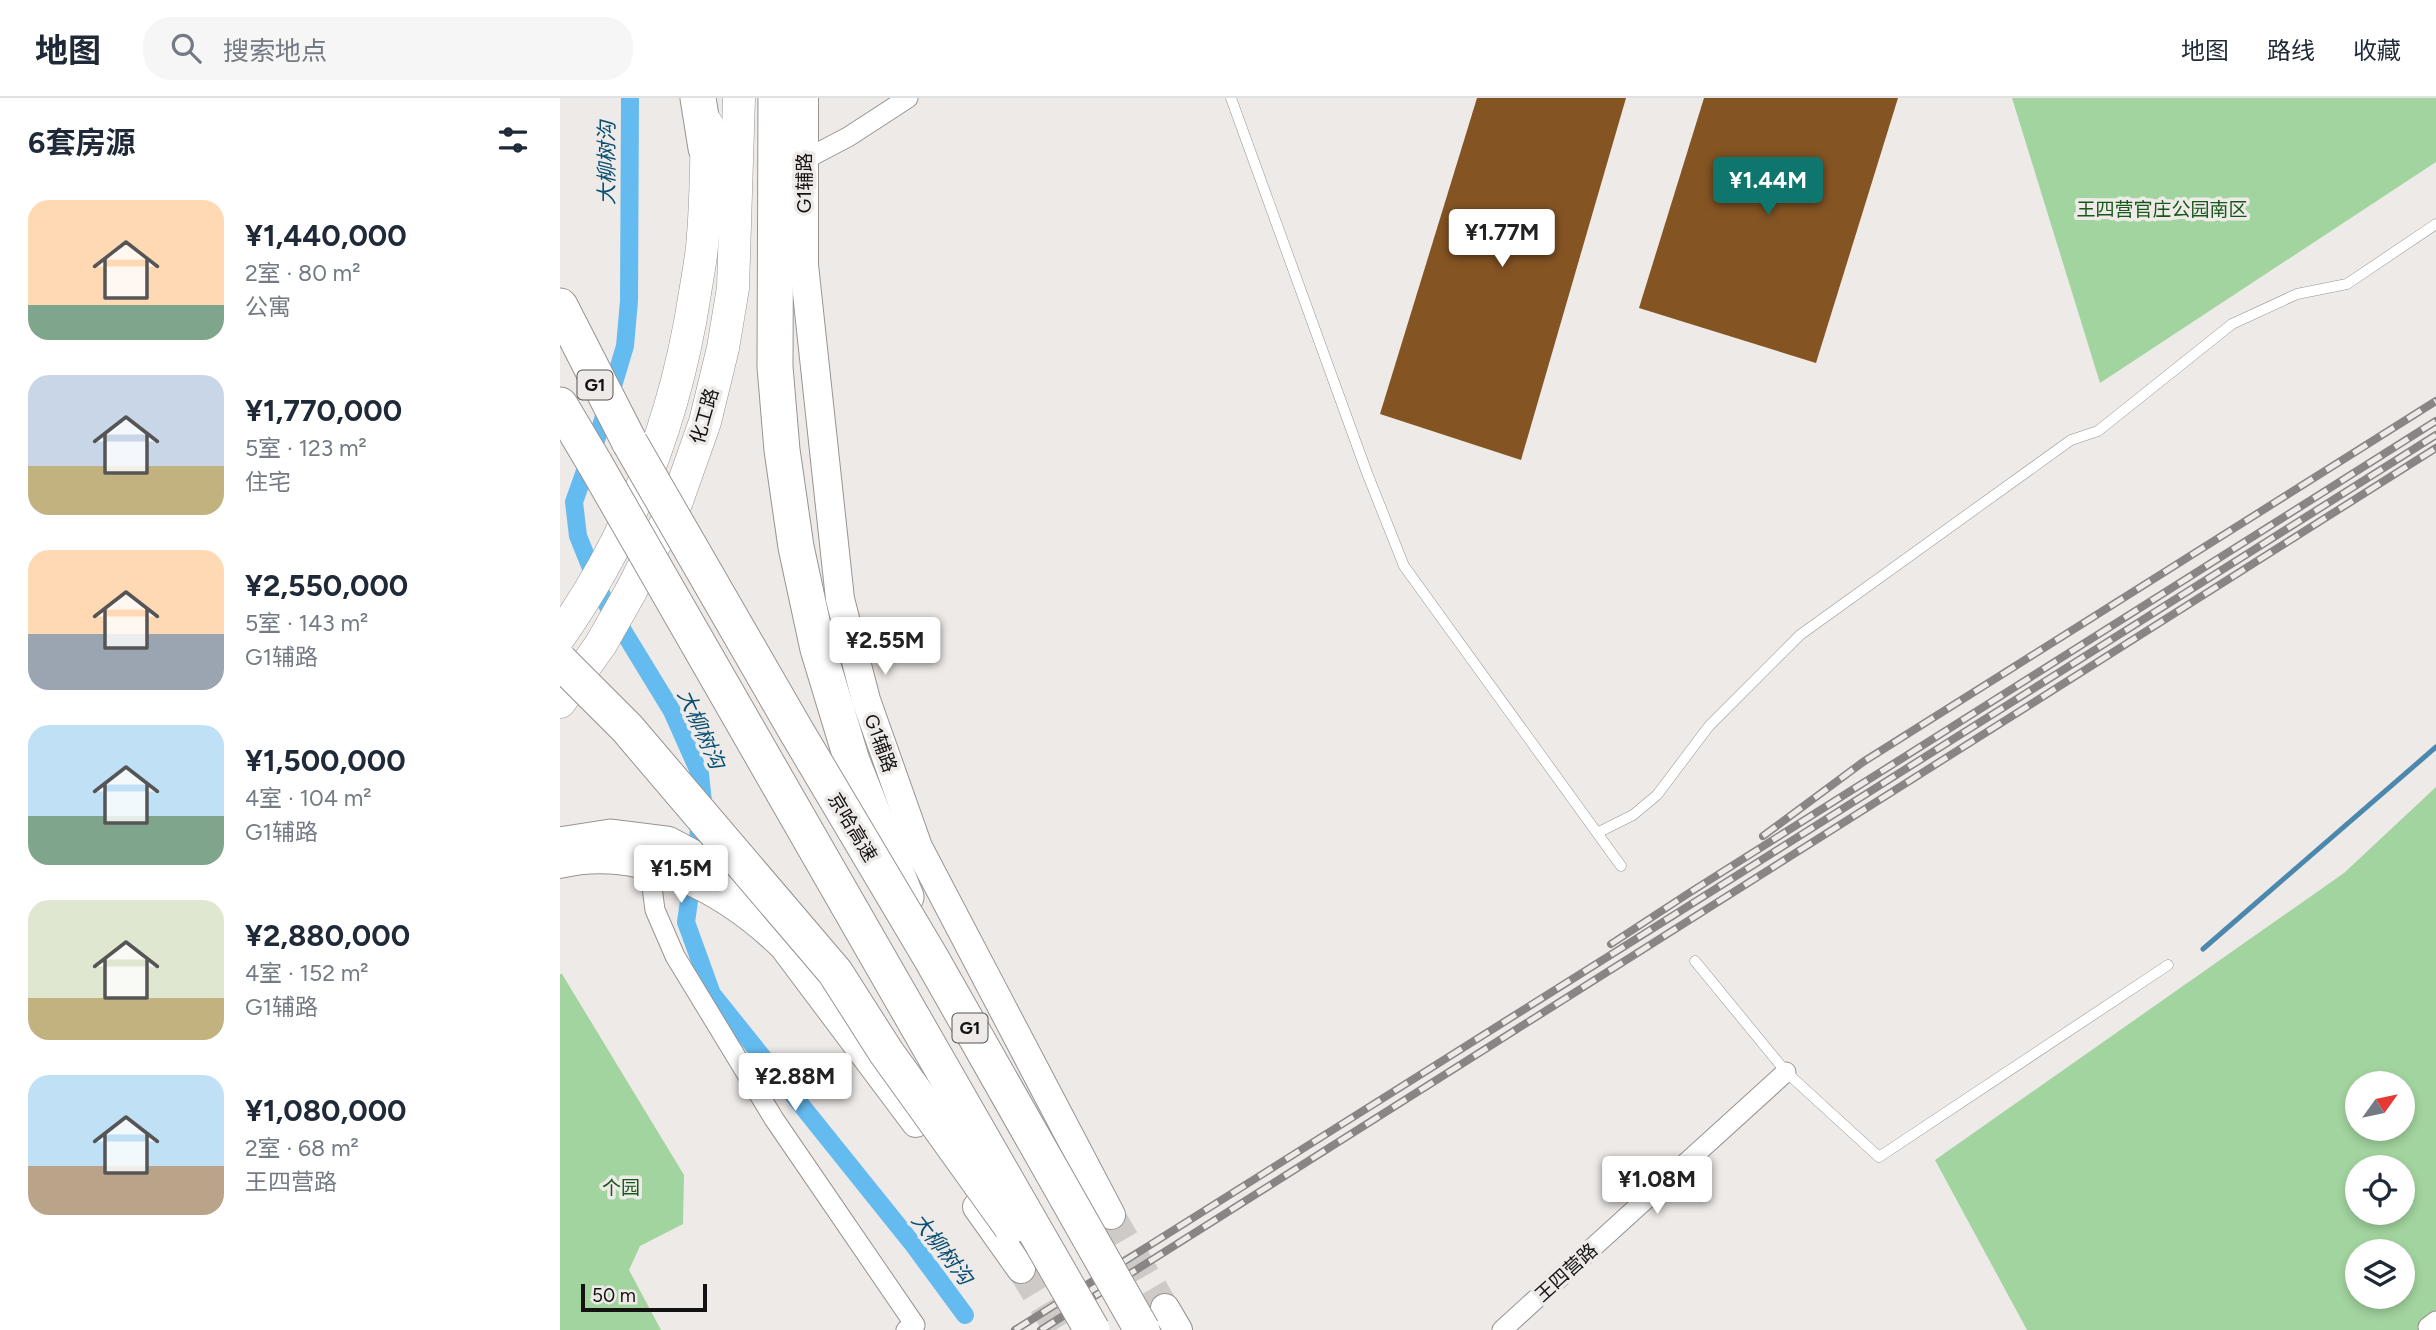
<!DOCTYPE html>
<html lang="zh">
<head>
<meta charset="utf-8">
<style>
  :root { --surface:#fff; --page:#f6f6f7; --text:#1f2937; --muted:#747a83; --line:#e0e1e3; --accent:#0f766e }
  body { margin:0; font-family:Figtree,"Noto Sans SC",sans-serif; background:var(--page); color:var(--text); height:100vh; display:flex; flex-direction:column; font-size:26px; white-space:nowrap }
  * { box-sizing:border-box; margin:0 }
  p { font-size:23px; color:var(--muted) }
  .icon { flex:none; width:38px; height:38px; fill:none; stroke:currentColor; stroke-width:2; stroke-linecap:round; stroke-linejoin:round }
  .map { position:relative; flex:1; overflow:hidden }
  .drawer { display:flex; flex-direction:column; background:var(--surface); width:560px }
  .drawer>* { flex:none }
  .needle { width:46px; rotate:57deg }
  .controls { position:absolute; left:1785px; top:973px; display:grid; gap:14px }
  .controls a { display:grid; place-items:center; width:70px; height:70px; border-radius:50%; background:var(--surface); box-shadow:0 4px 10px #0003; font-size:35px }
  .scale { position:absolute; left:21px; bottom:18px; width:126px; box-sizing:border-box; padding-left:7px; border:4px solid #141212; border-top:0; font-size:19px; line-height:24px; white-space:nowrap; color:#141212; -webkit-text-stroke:5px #eeeae8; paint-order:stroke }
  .price { position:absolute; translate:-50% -60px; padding:0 16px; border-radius:7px; background:#fff; color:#222; font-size:23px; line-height:46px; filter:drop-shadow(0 2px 4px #0008) }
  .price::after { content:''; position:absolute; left:50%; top:42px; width:21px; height:16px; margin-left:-10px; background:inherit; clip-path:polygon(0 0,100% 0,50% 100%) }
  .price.on { background:var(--accent); color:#fff }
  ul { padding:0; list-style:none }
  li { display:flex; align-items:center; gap:21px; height:175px; padding:0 28px }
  li span { display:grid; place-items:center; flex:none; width:196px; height:140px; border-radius:21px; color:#555 }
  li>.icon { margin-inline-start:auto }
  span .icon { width:84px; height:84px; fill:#fffc; stroke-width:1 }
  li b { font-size:30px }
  h2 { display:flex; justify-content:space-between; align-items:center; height:84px; padding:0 28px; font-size:30px }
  header { display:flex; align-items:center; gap:42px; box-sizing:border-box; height:98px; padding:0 35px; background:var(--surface); border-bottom:2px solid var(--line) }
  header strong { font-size:33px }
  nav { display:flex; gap:38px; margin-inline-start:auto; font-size:24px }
  .search { width:490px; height:63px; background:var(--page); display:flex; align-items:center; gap:18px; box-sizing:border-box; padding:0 24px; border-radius:28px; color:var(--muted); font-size:26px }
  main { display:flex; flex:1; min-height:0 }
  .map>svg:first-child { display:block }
  .green { fill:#a2d49f; fill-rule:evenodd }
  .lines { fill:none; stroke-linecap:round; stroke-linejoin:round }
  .stream { stroke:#4c88ad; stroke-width:5 }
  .canal { stroke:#64bbf0; stroke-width:18 }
  .building { fill:#855423 }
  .secondary-tunnel { stroke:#cdcac8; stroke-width:28; stroke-dasharray:28 14; stroke-linecap:butt }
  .lane-casing { stroke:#979492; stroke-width:11 }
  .street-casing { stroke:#979492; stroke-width:21 }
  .secondary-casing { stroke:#979492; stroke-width:30 }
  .primary-casing { stroke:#979492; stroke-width:33 }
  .highway-casing { stroke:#979492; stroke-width:37 }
  .lane { stroke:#fff; stroke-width:10 }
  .street { stroke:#fff; stroke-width:19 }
  .secondary { stroke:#fff; stroke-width:28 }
  .primary { stroke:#fff; stroke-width:32 }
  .highway { stroke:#fff; stroke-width:35 }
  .rail-casing { stroke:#888584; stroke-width:8 }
  .rail { stroke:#eeeae8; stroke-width:5; stroke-dasharray:16; stroke-linecap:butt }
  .highway-bridge-casing { stroke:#979492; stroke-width:37; stroke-linecap:butt }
  .highway-bridge { stroke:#fff; stroke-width:35 }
  .labels { text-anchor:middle; stroke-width:7; stroke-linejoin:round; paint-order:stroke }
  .shield { fill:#eeeae8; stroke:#555352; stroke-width:2 }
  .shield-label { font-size:18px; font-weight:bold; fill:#141212 }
  .street-label { font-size:19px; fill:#141212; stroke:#eeeae8 }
  .park-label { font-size:19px; fill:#165819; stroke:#eeeae8 }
  .water-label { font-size:21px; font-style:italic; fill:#084f73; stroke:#eeeae8 }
</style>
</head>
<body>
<header>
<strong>地图</strong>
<div class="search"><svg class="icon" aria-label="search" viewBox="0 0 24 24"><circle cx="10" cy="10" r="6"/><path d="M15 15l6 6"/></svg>搜索地点</div>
<nav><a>地图</a><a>路线</a><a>收藏</a></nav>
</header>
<main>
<section class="drawer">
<h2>6套房源<svg class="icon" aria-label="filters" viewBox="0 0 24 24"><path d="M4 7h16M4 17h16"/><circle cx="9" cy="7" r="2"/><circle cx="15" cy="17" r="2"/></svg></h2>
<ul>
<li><span style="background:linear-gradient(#ffd9b3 75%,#7fa58c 0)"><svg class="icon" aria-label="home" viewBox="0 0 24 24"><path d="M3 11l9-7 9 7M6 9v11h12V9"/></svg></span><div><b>¥1,440,000</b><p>2室 · 80 m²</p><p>公寓</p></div></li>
<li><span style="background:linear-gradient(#c9d6e8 65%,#c2b280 0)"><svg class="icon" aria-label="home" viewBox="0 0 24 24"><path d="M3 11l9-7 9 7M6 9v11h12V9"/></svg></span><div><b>¥1,770,000</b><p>5室 · 123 m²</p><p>住宅</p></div></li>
<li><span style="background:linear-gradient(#ffd9b3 60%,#9aa5b1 0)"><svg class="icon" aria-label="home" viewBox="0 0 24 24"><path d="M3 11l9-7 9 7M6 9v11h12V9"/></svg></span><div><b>¥2,550,000</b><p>5室 · 143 m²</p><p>G1辅路</p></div></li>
<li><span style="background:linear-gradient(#bfe0f5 65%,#7fa58c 0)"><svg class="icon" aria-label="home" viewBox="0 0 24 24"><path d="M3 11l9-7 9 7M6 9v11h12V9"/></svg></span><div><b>¥1,500,000</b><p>4室 · 104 m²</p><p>G1辅路</p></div></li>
<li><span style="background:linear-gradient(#dfe7d0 70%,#c2b280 0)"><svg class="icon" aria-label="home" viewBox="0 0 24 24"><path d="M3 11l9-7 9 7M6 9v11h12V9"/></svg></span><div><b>¥2,880,000</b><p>4室 · 152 m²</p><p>G1辅路</p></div></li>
<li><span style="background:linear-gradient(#bfe0f5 65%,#b9a48a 0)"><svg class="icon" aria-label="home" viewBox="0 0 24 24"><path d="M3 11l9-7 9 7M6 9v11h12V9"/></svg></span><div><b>¥1,080,000</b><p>2室 · 68 m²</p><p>王四营路</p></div></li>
</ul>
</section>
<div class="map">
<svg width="1876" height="1232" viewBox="0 0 1876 1232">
  <rect width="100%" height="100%" fill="#eeeae8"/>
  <g class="green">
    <path d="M1452 0H1876V64L1540 285Z"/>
    <path d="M1876 689V1232H1467L1375 1062 1784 775ZM1797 985H1843V1031H1797ZM1797 1069H1843V1115H1797ZM1797 1153H1843V1199H1797Z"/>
    <path d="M0 876H2L124 1077 123 1126 80 1148 69 1172 101 1232H0Z"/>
  </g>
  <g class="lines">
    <path class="stream" d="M1643 851 1876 649"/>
    <path class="canal" d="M70 0 69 203 65 248 41 328 14 404 18 438 43 500 112 613 140 676 143 704 126 824 152 896 352 1145 405 1217"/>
  </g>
  <g class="building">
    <path d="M917 0H1066L961 362 820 316Z"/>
    <path d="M1144 0H1338L1256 265 1079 210Z"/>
  </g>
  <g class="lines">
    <g class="secondary-tunnel">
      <path d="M551 1117 605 1210"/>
      <path d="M461 1171 498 1232"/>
    </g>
    <g class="lane-casing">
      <g id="lane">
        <path d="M671 0 807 375 844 468 1061 768"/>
        <path d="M1039 734 1073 717 1097 697 1149 628 1240 537 1511 342 1538 333 1672 226 1737 196 1787 186 1876 126"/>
        <path d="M1135 863 1226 974 1319 1059 1608 867"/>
      </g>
    </g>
    <g class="street-casing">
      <g id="street">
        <path d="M244 62 288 39 348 0"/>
        <path d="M89 766 95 812 115 858 214 1021 355 1227 346 1232"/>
        <path d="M1868 1229 1876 1223"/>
        <path d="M942 1232 1226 974"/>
      </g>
    </g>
    <g class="secondary-casing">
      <g id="secondary">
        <path d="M244 0V167L280 501 306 602 358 749 551 1117"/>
        <path d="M0 766C82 746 167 793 224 849L356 1025"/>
        <path d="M417 1109 461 1171"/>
        <path d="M605 1210 618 1232"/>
      </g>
    </g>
    <g class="primary-casing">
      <g id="primary">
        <path d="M0 538C73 434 116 320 135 195 138 176 142 157 143 137 146 100 146 63 147 26"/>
        <path d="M0 604 41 546 71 493 117 403 145 324 163 250 173 190 179 0"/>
      </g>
    </g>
    <g class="highway-casing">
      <g id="highway">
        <path d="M138 0 146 50"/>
        <path d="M216 0 215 269 222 352 236 449 258 551 292 663 346 799"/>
        <path d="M0 208 70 345"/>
        <path d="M0 307 35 366"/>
        <path d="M0 747 51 739 107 746 213 803"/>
      </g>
    </g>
    <use href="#lane" class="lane"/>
    <use href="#street" class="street"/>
    <use href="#secondary" class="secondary"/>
    <use href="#primary" class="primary"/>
    <use href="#highway" class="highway"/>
    <g class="rail-casing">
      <g id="rail">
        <path d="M1203 738 1303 664 1876 303"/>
        <path d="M1051 846 1129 795 1876 323"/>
        <path d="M455 1232 1876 337"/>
        <path d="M481 1232 1876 350"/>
      </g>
    </g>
    <use href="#rail" class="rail"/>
    <g class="highway-bridge-casing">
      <g id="highway-bridge">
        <path d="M70 345 235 631 371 860 582 1232"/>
        <path d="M35 366 532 1232"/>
        <path d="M0 563 67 630 275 874 326 954 451 1128"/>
      </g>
    </g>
    <use href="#highway-bridge" class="highway-bridge"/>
  </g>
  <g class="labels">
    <g class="shield">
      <rect x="17.5" y="272.5" width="35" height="29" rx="5"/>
      <rect x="392.5" y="915.5" width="35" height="29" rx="5"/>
    </g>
    <g class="shield-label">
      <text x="35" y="293">G1</text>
      <text x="410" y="936">G1</text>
    </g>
    <g class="street-label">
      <text transform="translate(244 85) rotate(-90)" y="7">G1辅路</text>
      <text transform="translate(144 318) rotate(-74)" y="7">化工路</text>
      <text transform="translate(321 645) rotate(70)" y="7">G1辅路</text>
      <text transform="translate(293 729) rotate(59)" y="7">京哈高速</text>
      <text transform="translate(1006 1174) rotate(-42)" y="7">王四营路</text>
    </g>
    <g class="park-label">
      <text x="1602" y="118">王四营官庄公园南区</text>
      <text x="61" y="1096">个园</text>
    </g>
    <g class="water-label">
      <text transform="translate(47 65) rotate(-90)" y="7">大柳树沟</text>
      <text transform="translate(141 631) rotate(66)" y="7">大柳树沟</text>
      <text transform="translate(382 1151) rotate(52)" y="7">大柳树沟</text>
    </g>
  </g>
</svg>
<div class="controls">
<a><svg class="needle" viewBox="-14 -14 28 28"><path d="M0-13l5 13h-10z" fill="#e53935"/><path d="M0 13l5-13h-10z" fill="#747a83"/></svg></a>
<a><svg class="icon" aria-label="locate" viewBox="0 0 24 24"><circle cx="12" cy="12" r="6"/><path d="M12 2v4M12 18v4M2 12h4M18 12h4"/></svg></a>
<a><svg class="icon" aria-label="layers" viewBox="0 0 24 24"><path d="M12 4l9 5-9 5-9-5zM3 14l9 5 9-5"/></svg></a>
</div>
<div class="scale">50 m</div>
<b class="price on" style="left:1208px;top:119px">¥1.44M</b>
<b class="price" style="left:942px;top:171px">¥1.77M</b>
<b class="price" style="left:325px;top:579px">¥2.55M</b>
<b class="price" style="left:121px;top:807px">¥1.5M</b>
<b class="price" style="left:235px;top:1015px">¥2.88M</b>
<b class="price" style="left:1097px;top:1118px">¥1.08M</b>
</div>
</main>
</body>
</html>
